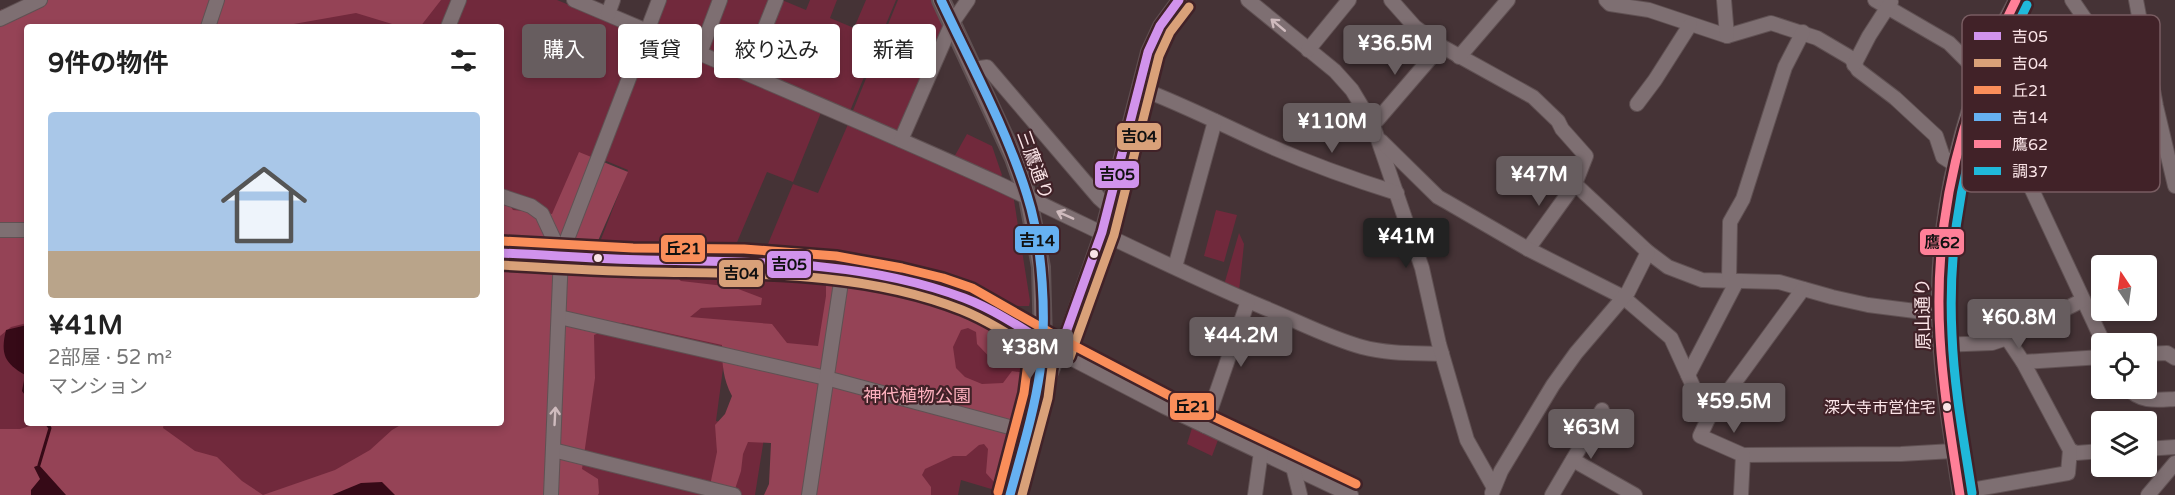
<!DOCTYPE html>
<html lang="ja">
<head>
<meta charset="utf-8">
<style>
  :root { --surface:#fff; --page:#f2f2f2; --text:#222; --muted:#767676; --accent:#675d5f }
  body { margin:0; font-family:"Varela Round","Noto Sans JP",sans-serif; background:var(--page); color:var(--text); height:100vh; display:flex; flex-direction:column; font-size:22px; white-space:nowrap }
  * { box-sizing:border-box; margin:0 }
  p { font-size:20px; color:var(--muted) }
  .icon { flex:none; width:33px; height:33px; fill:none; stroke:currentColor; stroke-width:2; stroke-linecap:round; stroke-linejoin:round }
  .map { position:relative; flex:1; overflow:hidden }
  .sheet { position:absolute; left:24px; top:24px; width:480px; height:402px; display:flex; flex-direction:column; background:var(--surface); border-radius:6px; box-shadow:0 3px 9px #0003 }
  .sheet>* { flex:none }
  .hud { position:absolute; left:522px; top:24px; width:570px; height:54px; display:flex; gap:12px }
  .needle { width:39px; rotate:347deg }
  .controls { position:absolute; left:2091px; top:255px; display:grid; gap:12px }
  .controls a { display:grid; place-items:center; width:66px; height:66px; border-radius:6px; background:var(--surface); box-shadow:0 3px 9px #0003; font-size:30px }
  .price { position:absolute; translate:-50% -51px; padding:0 14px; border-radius:6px; background:var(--accent); color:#fff; font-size:20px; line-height:39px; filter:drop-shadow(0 2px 3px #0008) }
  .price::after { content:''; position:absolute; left:50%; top:36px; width:18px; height:14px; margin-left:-9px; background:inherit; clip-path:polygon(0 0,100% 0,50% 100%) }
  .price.selected { background:#222; color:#fff }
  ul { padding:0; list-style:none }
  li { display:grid; align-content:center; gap:12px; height:318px; padding:0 24px }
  li span { display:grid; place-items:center; height:186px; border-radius:6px; color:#555 }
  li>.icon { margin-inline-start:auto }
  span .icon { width:108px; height:108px; fill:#fffc; stroke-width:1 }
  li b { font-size:26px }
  h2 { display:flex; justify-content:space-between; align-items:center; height:72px; padding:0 24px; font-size:26px }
  .tag { padding:0 21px; border-radius:6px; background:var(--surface); box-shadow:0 3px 9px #0003; font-size:21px; line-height:54px }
  .tag.selected { background:var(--accent); color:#fff }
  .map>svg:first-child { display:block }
  .green { fill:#71293c }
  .forest { fill:#954356 }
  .water { fill:#360a17 }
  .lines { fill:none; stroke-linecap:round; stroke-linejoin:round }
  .stream { stroke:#360a17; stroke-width:3 }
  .minor-casing { stroke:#605153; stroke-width:16 }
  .major-casing { stroke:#605153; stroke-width:20 }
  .minor { stroke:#7e6f72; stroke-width:14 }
  .major { stroke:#7b696c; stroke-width:16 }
  .bus-1-casing { stroke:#412228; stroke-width:14 }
  .bus-2-casing { stroke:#412228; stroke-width:14 }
  .bus-3-casing { stroke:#412228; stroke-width:14 }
  .bus-4-casing { stroke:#412228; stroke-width:14 }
  .bus-5-casing { stroke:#412228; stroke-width:14 }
  .bus-6-casing { stroke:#412228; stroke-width:14 }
  .bus-1 { stroke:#d193ec; stroke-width:9 }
  .bus-2 { stroke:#d9a179; stroke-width:9 }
  .bus-3 { stroke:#fa8e5a; stroke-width:9 }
  .bus-4 { stroke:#66b1f2; stroke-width:9 }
  .bus-5 { stroke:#ff8098; stroke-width:9 }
  .bus-6 { stroke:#20b9da; stroke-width:9 }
  .oneway { stroke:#cfbbbe }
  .bus-dot { fill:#fae4e7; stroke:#412228; stroke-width:2 }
  .labels { text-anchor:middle; stroke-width:4.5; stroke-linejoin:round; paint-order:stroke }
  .bus-label { font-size:16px; fill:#fae4e7; stroke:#412228; text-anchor:end }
  .street-label { font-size:18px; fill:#fae4e7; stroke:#412228 }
  .park-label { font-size:18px; fill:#fdb0bd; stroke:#412228 }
  .key { fill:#412228; stroke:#785c61; stroke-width:1.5 }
  .key-label { font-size:16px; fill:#fae4e7 }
  .line-badge { stroke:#412228; stroke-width:2 }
  .pale-badge-label { font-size:16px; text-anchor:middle; font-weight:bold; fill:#111 }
</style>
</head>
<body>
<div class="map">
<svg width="2175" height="495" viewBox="0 0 2175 495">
  <rect width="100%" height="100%" fill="#453336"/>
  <g class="green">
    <path d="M224 0H557L640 34 566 231 501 243V27H215Z"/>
    <path d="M664 0H716L699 43 695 45 653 28Z"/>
    <path d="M724 0H775L745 68 707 51Z"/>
    <path d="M782 0 806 10 810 0H837L830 18 854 28 866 0H896L850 111 754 70Z"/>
    <path d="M898 0H933L946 27 898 131 896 132 852 113Z"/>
    <path d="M659 39 684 50 676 67 693 74 700 57 822 110 793 182 767 172 732 254 598 247 628 170 604 160 650 42Z"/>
    <path d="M849 122 1013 194 1030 301 1029 306H1016L1010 315 954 285 852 262 763 256 793 184 818 193Z"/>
    <path d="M967 134 992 146 1002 175 997 181 953 159Z"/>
    <path d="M1216 210 1237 215 1224 262 1204 256Z"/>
    <path d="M1239 233 1244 244 1239 291 1224 285Z"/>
    <path d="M0 242H27V423H501V262L548 495H0Z"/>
    <path d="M582 267 771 272 848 280 971 314 1025 354 998 491 961 480 958 495H783L792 441 724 361 716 421 765 432 755 495H559Z"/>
    <path d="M1192 428 1218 440 1212 456 1187 444Z"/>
  </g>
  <g class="forest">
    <path d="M33 0H441L420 27H402L356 13 288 25 287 27H27V323L11 327 0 336V10Z"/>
    <path d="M579 152 628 172 594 250 592 269 671 272 681 281 733 287 762 298 761 305 701 308 690 317 772 324 787 343 818 346 826 296V281L830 273C872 279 971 295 1002 324 1009 331 1016 341 1023 349L1019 363 1015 367H999L977 344 976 332 968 328 961 330 953 347 956 368 965 377 982 384 1003 383 1012 371 1025 373V405L1018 446 1001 460 994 482 986 473 988 449 984 444 979 445 966 456H953L925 469 922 475 931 487V495H764L769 484 771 443 748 442 743 454 741 471 733 495H708L717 452 715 425 725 414 732 396C723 379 722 364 722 345L622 323 594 335 595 378 582 469 598 479 599 493 598 495H0V429H20L41 423H164L163 428 195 451 217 457 242 481 263 495 335 470 370 450 392 430 404 423H501V315L504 306 501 302V192L513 210 552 214Z"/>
  </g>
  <g class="water">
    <path d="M27 325V398L22 391 25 375C5 363 0 355 6 330Z"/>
    <path d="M39 465 66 495H31V490L40 479 34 467Z"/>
    <path d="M382 482 395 495H332L361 483Z"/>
  </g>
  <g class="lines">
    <path class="stream" d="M39 465 50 428 46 423"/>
    <g class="minor-casing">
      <g id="minor">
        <path d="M574 0C715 60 856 119 995 182 1085 224 1174 270 1265 308 1297 321 1329 338 1362 347 1388 354 1415 353 1442 354"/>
        <path d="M1248 0 1335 71 1352 90 1373 125 1422 268 1439 344 1467 440 1493 486"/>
        <path d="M1391 0 1415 27 1441 46 1533 97 1558 121 1562 129 1586 156 1575 184 1528 249"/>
        <path d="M1606 0 1610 4 1649 10 1727 36 1771 23 1817 38 1851 58 1858 70 1895 98 1936 136 1943 157 1954 164"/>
        <path d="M1724 0 1727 36"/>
        <path d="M1875 0 1949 43 1976 70 2104 344"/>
        <path d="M2072 0 2085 19"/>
        <path d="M2136 0 2156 106 2175 186"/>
        <path d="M608 14 613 0"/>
        <path d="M0 19 40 0"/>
        <path d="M208 27 217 0"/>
        <path d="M448 27 459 0"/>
        <path d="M1308 50 1349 0"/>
        <path d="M700 53 720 0"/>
        <path d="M1459 57 1508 0"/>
        <path d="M1854 65 1869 36 1891 2"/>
        <path d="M973 69 987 67 1099 198 1108 206"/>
        <path d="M747 73 776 0"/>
        <path d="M1139 88C1179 103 1217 122 1256 140 1302 161 1349 178 1397 193"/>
        <path d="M1637 104 1655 80 1690 25"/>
        <path d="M1373 125 1441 46"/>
        <path d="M901 140 952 23 968 0"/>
        <path d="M1381 141 1438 197 1447 202 1528 249 1623 297 1671 338 1708 419"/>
        <path d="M1575 184 1648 252 1668 267 1702 280 1779 282 1832 297 1868 305 1939 314"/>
        <path d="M501 196 531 206 542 214 561 255"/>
        <path d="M0 230H27"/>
        <path d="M501 253 633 260 743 261 835 268 900 280 940 290 967 299 1059 352 1165 407 1351 495"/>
        <path d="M1175 267 1215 121"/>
        <path d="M1729 281 1730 222 1743 199 1785 67 1803 32"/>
        <path d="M1803 289 1708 419 1700 436 1743 455 1901 454 1953 451"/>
        <path d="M559 317 826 378 1017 429"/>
        <path d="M1940 345 1992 343 2007 338 2083 300"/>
        <path d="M2146 354 2167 353 2175 358"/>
        <path d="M2023 362 2102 357"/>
        <path d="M1688 375 1737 281"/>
        <path d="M2128 388C2140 403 2158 400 2175 399"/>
        <path d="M1040 398 1064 342 1102 232 1148 52 1160 26 1179 0"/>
        <path d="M1205 426 1248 301"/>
        <path d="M2146 449 2175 447"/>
        <path d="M553 450 734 495"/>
        <path d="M2070 450 2076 453 2102 451"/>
        <path d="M1573 460 1635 495"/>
        <path d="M1293 467 1300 495"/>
        <path d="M1960 492 2068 473 2070 450 2023 362 2007 338"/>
        <path d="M1492 493 1501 471 1553 385 1576 353 1628 292 1648 252"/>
        <path d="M551 495 561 255 659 0"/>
        <path d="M809 495 843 269"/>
        <path d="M1255 495 1261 452"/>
        <path d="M1552 495 1602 410"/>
        <path d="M1741 495 1743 455"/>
        <path d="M1960 495C1951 435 1940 375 1939 314 1936 211 1965 90 2016 0"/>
        <path d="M2148 495 2175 463"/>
      </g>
    </g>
    <g class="major-casing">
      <path id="major" d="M941 0 1014 158 1028 198 1041 267 1043 341 1040 371 1036 395 1010 495"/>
    </g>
    <use href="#minor" class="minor"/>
    <use href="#major" class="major"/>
    <g class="bus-1-casing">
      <g id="bus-1">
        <path d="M501 253C549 255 598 259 646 260 753 262 863 260 964 298 998 311 1029 333 1059 352"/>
        <path d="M1059 352 1102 232 1148 52 1160 26 1179 0"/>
      </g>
    </g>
    <g class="bus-2-casing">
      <g id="bus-2">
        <path d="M501 265C551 268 601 271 651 272 755 274 864 271 962 310 994 323 1023 344 1053 362"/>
        <path d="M1070 357 1114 235 1159 56 1170 32 1189 7"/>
        <path d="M1022 495 1048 398 1055 343"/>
      </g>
    </g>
    <g class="bus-3-casing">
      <g id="bus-3">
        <path d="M502 241 633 248 744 249 836 256 902 268 943 278 972 288 1065 341 1170 396 1356 484"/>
        <path d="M998 492 1024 393 1031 339"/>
      </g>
    </g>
    <g class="bus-4-casing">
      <path id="bus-4" d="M941 0C971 64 1006 128 1027 195 1043 245 1047 320 1040 371 1034 413 1021 454 1010 495"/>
    </g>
    <g class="bus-5-casing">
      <path id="bus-5" d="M1960 495C1952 443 1943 390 1940 337 1933 219 1962 105 2016 0"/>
    </g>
    <g class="bus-6-casing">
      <path id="bus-6" d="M1972 493C1964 441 1954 388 1952 335 1946 219 1974 108 2027 5"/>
    </g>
    <use href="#bus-1" class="bus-1"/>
    <use href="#bus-2" class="bus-2"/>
    <use href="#bus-3" class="bus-3"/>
    <use href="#bus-4" class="bus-4"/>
    <use href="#bus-5" class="bus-5"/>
    <use href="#bus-6" class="bus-6"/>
  </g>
  <defs><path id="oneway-shaft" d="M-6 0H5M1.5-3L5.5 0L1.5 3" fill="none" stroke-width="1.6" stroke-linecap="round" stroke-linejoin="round" transform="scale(1.5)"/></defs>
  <g class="oneway">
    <use href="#oneway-shaft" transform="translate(1278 25) rotate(-140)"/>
    <use href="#oneway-shaft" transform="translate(1065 215) rotate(-156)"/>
    <use href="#oneway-shaft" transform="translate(555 416) rotate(-87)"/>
  </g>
  <g class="bus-dot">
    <circle cx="1094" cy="254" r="5"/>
    <circle cx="598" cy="258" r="5"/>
    <circle cx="1947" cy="407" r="5"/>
  </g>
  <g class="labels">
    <g class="bus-label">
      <text x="1936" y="413">深大寺市営住宅</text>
    </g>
    <g class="street-label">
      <text transform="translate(1035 165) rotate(70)" y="6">三鷹通り</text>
      <text transform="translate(1923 314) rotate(-91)" y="6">原山通り</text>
    </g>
    <g class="park-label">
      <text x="917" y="402">神代植物公園</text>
    </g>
  </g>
  <rect x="1962" y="15" width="198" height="177" rx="9" class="key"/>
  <rect x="1974" y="32" width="27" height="8" fill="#d193ec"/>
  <rect x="1974" y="59" width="27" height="8" fill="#d9a179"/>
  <rect x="1974" y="86" width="27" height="8" fill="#fa8e5a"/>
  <rect x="1974" y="113" width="27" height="8" fill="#66b1f2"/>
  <rect x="1974" y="140" width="27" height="8" fill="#ff8098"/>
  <rect x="1974" y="167" width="27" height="8" fill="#20b9da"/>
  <g class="key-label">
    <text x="2012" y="42">吉05</text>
    <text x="2012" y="69">吉04</text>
    <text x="2012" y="96">丘21</text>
    <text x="2012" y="123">吉14</text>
    <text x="2012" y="150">鷹62</text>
    <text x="2012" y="177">調37</text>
  </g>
  <g class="line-badge">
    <rect x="1116" y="122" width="46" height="29" rx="6" fill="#d9a179"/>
    <rect x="1094" y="160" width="46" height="29" rx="6" fill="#d193ec"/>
    <rect x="1014" y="225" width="46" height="29" rx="6" fill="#66b1f2"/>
    <rect x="1919" y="228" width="46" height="28" rx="6" fill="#ff8098"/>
    <rect x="660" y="234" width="46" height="29" rx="6" fill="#fa8e5a"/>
    <rect x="766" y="250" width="46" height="29" rx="6" fill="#d193ec"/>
    <rect x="718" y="259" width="46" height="29" rx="6" fill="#d9a179"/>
    <rect x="1169" y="392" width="46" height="29" rx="6" fill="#fa8e5a"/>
  </g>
  <g class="pale-badge-label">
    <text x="1139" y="142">吉04</text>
    <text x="1117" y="180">吉05</text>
    <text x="1037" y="246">吉14</text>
    <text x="1942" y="248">鷹62</text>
    <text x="683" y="254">丘21</text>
    <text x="789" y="270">吉05</text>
    <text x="741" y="279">吉04</text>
    <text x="1192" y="412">丘21</text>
  </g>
</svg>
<div class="controls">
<a><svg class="needle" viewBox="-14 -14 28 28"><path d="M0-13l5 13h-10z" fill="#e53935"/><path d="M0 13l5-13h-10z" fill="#767676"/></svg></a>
<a><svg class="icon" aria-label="locate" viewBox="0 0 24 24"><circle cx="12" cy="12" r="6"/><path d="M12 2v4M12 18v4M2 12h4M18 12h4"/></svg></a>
<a><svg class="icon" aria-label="layers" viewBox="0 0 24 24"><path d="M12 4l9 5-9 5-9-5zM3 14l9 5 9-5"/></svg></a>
</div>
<b class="price" style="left:1395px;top:76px">¥36.5M</b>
<b class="price" style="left:1332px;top:154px">¥110M</b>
<b class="price" style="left:1539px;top:207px">¥47M</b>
<b class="price selected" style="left:1406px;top:269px">¥41M</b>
<b class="price" style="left:2019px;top:350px">¥60.8M</b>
<b class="price" style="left:1241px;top:368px">¥44.2M</b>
<b class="price" style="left:1030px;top:380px">¥38M</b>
<b class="price" style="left:1734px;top:434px">¥59.5M</b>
<b class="price" style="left:1591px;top:460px">¥63M</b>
<div class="hud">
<a class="tag selected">購入</a>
<a class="tag">賃貸</a>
<a class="tag">絞り込み</a>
<a class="tag">新着</a>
</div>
<section class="sheet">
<h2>9件の物件<svg class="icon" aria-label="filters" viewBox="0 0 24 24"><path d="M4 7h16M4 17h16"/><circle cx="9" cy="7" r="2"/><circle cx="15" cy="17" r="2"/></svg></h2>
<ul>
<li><span style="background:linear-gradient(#a9c7e8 75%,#b9a48a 0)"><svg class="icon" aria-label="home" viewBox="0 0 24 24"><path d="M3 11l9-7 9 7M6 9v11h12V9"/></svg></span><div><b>¥41M</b><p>2部屋 · 52 m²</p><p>マンション</p></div></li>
</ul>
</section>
</div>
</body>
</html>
